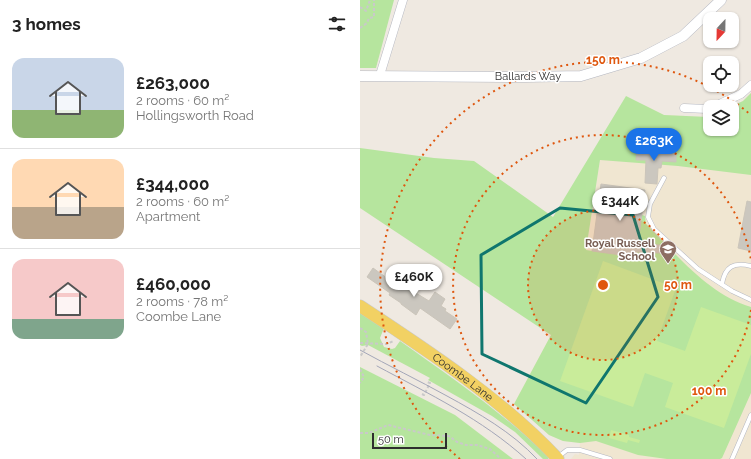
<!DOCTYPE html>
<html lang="en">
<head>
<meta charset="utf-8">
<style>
  :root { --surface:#fff; --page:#f2f2f2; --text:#222; --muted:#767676; --line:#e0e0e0; --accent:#1a73e8 }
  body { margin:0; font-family:Raleway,sans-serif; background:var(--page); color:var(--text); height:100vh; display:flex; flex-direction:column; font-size:15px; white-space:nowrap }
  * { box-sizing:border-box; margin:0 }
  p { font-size:13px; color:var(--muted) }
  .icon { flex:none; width:22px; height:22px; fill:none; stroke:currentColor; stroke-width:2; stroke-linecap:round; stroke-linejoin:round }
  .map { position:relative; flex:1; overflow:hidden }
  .sheet { display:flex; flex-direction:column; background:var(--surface); width:360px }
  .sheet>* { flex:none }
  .needle { width:26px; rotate:202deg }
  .tools { position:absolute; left:343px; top:12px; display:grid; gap:8px }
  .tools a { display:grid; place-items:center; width:36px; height:36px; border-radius:8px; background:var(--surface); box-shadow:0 1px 3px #0004; font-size:20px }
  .scale { position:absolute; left:12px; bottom:10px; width:75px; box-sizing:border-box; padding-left:4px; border:2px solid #2e2e2e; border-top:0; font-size:11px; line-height:14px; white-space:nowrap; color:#2e2e2e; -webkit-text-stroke:3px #fff; paint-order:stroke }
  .price { position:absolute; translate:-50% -34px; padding:0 9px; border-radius:14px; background:#fff; color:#222; font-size:13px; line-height:26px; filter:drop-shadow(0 1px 2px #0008) }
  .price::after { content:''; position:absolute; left:50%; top:24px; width:12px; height:9px; margin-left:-6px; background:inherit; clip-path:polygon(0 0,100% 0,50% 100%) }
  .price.selected { background:var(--accent); color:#fff }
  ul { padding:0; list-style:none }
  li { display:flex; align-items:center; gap:12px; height:100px; padding:0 12px }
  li+li { border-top:1px solid var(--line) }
  li span { display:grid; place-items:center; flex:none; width:112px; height:80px; border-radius:12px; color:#555 }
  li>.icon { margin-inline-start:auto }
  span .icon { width:48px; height:48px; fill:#fffc; stroke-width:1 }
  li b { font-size:17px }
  h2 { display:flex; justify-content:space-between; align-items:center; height:48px; padding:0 12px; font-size:17px }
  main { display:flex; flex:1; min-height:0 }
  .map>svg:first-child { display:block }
  .education { fill:#f0e6d1 }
  .green { fill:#b6e59e }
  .pitch { fill:#c9ec9a }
  .building { fill:#cbc7bf; stroke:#cbc5ba }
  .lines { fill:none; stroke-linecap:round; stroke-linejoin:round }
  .service-casing { stroke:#b4b7c1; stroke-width:5 }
  .minor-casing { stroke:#b4b7c1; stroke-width:9 }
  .tertiary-casing { stroke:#b4b7c1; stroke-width:11 }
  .primary-casing { stroke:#c9c9c9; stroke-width:13 }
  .path { stroke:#c9c9c9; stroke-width:2; stroke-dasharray:3 2; stroke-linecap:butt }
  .service { stroke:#fff; stroke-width:4 }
  .minor { stroke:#fff; stroke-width:8 }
  .tertiary { stroke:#fff; stroke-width:10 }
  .primary { stroke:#f2d163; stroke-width:12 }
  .tram { stroke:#a3a6b8; stroke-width:1 }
  .marked { fill:none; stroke:#0f766e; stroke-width:3; stroke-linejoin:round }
  .ring { fill:none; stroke:#df570e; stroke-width:2; stroke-dasharray:2 4 }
  .labels { text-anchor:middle; stroke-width:3; stroke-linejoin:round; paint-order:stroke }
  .street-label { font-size:11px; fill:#2e2e2e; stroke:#fff }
  .education-label { font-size:11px; font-weight:bold; fill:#785e54; stroke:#fff; text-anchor:end }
  .centre { fill:#df570e; stroke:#fff; stroke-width:2 }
  .ring-label { font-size:12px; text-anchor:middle; font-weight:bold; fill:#df570e; stroke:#fff; stroke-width:3; stroke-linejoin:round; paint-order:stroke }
</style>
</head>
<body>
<main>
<section class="sheet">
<h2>3 homes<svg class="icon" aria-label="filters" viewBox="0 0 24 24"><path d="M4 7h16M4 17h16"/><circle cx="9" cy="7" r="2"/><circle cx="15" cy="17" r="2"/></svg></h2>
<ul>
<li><span style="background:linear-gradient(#c9d6e8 65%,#8fb573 0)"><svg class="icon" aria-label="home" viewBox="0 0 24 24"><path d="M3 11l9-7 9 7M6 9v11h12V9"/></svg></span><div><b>£263,000</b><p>2 rooms · 60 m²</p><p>Hollingsworth Road</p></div></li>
<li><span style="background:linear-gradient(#ffd9b3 60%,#b9a48a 0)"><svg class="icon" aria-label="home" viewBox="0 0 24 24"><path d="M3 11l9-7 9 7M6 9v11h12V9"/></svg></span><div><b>£344,000</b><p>2 rooms · 60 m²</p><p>Apartment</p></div></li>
<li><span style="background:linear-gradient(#f6c9c9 75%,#7fa58c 0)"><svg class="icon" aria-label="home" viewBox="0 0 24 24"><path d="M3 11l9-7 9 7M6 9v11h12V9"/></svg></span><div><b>£460,000</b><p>2 rooms · 78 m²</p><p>Coombe Lane</p></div></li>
</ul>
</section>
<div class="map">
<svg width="391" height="459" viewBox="0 0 391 459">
  <rect width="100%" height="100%" fill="#efe9e1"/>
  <path class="education" d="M391 93V459H211L215 454 219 455 220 443 203 441 189 435 154 404 222 277 240 160 284 105 304 115 348 117 350 116V129H372V107H370L383 101Z"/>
  <g class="green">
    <path d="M0 0H34L16 68H0Z"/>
    <path d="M391 93V175L318 166 240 160 226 250 276 257 282 215 285 216 286 224 291 229C319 258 352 296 391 307V393L362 458 360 459H307L278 455 236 441 220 443 203 441 189 435 154 404 191 335 0 208V148L74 158 114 161 193 217 266 96 304 115 348 117 350 116V129H372V107H370L383 101Z"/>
    <path d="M0 311 24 328 20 338 24 347 32 349 35 348 40 341C91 377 143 413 189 457L188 459H183L155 432 132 416 68 380 70 378 8 345 2 346 0 345Z"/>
    <path d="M0 367 95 415 153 459H0Z"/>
  </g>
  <g class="pitch">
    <path d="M243 261 316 288 297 341 325 351 341 307 391 325V354L364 428 305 407 313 383 285 373 273 407 200 381Z"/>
    <path d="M251 430 269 435V437L280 440 279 443 268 440 267 443 249 438Z"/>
  </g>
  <g class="building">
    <path d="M277 148 312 151V153H316V162L302 161 301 168H298L297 184 285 183 286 160H276Z"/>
    <path d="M241 184 285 190 278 244 300 245V253L276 252V257L232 251Z"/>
    <path d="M387 201 391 202V251L378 248Z"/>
    <path d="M13 268 31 281 35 275 48 284 46 287 69 301 75 292 85 299 81 306 86 309 85 311 97 319 90 329 60 308 56 315 41 304V303L29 295 30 293 7 277Z"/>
  </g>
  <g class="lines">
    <g class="service-casing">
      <g id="service">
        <path d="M304 178 290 204 288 217 294 229 338 269 372 291 391 300"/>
        <path d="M362 284C365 266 374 262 391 266"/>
        <path d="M198 457 207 450H220L250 459"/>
        <path d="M372 459 391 415"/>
      </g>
    </g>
    <g class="minor-casing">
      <g id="minor">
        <path d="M20 75 43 0"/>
        <path d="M353 107 381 94 391 85"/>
        <path d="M324 108 347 109 350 108"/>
      </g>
    </g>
    <g class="tertiary-casing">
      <path id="tertiary" d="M0 76 165 77 221 76 281 58 323 36 361 0"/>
    </g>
    <g class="primary-casing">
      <g id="primary">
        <path id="s1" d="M0 306C67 350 143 400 198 459"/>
      </g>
    </g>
    <g class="path">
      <path d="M0 7 6 11 10 0"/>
      <path d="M0 28 7 23 9 18 14 17V0"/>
      <path d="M0 328 6 332 8 344 0 357"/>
      <path d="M0 343 26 344 34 341"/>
      <path d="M0 369 4 377 0 383"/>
      <path d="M62 394 64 395 70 383 67 382"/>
      <path d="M0 433H9L28 425 70 435 89 436 97 442 106 445H117L130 449 141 459"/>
    </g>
    <use href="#service" class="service"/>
    <use href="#minor" class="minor"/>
    <use href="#tertiary" class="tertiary"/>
    <use href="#primary" class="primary"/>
    <g class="tram">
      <path d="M0 350C29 366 58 380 87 396 118 413 152 432 177 459"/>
      <path d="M17 366C69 394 122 419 166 459"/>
    </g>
  </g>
  <path class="marked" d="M200 208 273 215 298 297 226 403 122 354 121 255Z"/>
  <circle cx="243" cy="285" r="75" fill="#df570e" fill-opacity=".12"/>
  <g class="ring">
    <circle cx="243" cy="285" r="75"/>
    <path d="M391 310A150 150 0 1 1 391 260"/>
    <path d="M100 459A225 225 0 1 1 391 115"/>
  </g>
  <defs>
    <g id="school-pin" transform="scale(0.9)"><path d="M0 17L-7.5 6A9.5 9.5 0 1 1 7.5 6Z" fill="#8d6e63" stroke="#fff"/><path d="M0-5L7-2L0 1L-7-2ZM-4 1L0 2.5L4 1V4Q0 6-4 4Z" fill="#fff"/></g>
  </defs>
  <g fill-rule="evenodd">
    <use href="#school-pin" x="308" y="249"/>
  </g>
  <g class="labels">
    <g class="street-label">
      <text x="168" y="80">Ballards Way</text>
      <text dy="4" stroke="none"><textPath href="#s1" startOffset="125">Coombe Lane</textPath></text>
    </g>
    <g class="education-label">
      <text x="295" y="247">Royal Russell<tspan x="295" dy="13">School</tspan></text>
    </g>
  </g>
  <circle cx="243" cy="285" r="6" class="centre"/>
  <g class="ring-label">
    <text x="243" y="64">150 m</text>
    <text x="318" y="289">50 m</text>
    <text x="349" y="395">100 m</text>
  </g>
</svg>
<div class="tools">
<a><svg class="needle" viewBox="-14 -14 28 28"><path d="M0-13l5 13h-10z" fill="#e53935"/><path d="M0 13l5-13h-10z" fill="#767676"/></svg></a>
<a><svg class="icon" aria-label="locate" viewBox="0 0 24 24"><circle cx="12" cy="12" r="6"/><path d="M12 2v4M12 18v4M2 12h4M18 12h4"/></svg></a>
<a><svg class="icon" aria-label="layers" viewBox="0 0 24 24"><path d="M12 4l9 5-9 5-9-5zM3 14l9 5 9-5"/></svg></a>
</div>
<div class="scale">50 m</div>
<b class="price selected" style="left:294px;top:162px">£263K</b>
<b class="price" style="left:260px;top:222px">£344K</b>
<b class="price" style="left:54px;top:298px">£460K</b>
</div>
</main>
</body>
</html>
